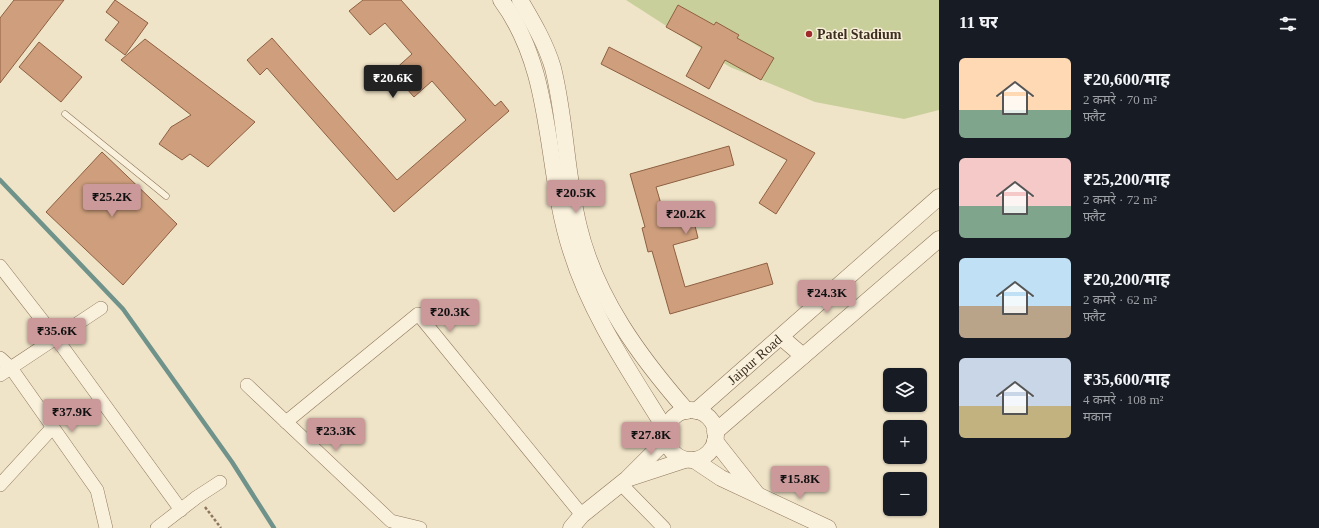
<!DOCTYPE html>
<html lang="hi">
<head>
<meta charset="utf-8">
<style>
  :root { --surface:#171b24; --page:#20242c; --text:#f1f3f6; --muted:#9ea1a6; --accent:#cc999b }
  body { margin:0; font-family:"Times New Roman","Noto Sans Devanagari",serif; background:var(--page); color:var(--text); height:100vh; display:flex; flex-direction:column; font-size:15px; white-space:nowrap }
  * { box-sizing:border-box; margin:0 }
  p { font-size:13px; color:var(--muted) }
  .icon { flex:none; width:22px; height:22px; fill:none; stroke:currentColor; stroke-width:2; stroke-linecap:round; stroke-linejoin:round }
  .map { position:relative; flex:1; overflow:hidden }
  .drawer { display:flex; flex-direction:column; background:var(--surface); width:380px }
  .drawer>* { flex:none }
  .buttons { position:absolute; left:883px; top:368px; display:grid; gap:8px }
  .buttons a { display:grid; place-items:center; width:44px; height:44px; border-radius:6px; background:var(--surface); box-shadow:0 1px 3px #0004; font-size:20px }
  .price { position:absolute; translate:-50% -34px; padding:0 9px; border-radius:4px; background:var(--accent); color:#111; font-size:13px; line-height:26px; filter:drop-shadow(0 1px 2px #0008) }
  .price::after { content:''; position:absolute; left:50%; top:24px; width:12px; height:9px; margin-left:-6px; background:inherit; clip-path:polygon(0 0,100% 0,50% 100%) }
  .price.selected { background:#222; color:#fff }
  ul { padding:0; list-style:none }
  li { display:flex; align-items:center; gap:12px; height:100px; padding:0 20px }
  li span { display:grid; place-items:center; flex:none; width:112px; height:80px; border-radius:6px; color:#555 }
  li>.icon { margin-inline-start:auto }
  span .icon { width:48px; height:48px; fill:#fffc; stroke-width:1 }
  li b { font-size:17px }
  h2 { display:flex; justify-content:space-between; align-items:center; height:48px; padding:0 20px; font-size:17px }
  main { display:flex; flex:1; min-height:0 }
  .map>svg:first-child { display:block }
  .green { fill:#c9cf9b }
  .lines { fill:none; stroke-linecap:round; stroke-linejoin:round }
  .stream { stroke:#6f938a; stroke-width:4.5 }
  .building { fill:#cf9f7d; stroke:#8d5f41 }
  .service-casing { stroke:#8d765c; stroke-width:7 }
  .minor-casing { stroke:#8d765c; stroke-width:14 }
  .tertiary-casing { stroke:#8d765c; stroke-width:17 }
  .path { stroke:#8d765c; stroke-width:2.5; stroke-dasharray:3 2; stroke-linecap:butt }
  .service { stroke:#faf1dc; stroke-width:6 }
  .minor { stroke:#faf1dc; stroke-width:13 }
  .tertiary { stroke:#faf1dc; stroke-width:16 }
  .poi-dot { fill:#9e2a2b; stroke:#f7eed8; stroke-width:1.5 }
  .labels { text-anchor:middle; stroke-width:3; stroke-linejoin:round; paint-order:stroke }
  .poi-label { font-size:14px; font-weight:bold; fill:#3d2e20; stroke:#f7eed8; text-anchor:start }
  .street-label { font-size:14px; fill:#3d2e20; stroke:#f7eed8 }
</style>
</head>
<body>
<main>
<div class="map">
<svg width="939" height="528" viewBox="0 0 939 528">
  <rect width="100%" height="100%" fill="#f0e4c8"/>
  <path class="green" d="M626 0H939V110L904 119 815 102 730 67Z"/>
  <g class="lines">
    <path class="stream" d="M0 180 123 309 232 462 274 528"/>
  </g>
  <g class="building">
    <path d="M14 0H64L0 83V18Z"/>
    <path d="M115 0 148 23 125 55 105 40 119 22 106 12Z"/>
    <path d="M363 0H401L495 106 501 101 509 111 394 212 267 68 260 75 247 60 272 38 397 180 466 120 432 81 414 97 392 72 412 54 385 23 370 35 349 11Z"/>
    <path d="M678 5 714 25 716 22 739 35 737 38 774 58 761 80 725 60 709 89 686 76 702 47 666 27Z"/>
    <path d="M145 39 255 122 208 167 190 154 182 160 159 144 171 127 191 115 121 60Z"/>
    <path d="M39 42 82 77 61 102 19 67Z"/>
    <path d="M609 47 815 153 776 214 759 203 787 160 601 64Z"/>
    <path d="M729 146 734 165 656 187 666 221 692 214 698 238 673 245 685 287 767 263 773 284 670 314 652 251 648 252 642 228 645 227 630 174Z"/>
    <path d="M102 152 177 224 123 285 46 212Z"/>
  </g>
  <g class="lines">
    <g class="service-casing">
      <path id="service" d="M65 114 166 196"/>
    </g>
    <g class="minor-casing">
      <g id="minor">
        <path d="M0 266 56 338 181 510"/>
        <path d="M0 358 11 368 97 490 106 528"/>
        <path d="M0 375 101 308"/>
        <path d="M247 385 391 521 420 528"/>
        <path d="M286 422 418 314 582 515"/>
        <path d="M621 484 664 528"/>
        <path d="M0 485 53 427"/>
        <path d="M157 528 197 497 220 482"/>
      </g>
    </g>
    <g class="tertiary-casing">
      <g id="tertiary">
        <path d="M501 0C555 73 544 168 571 251 591 316 631 373 666 430"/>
        <path d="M520 0C533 22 546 44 553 68 566 120 566 175 579 227 596 298 640 357 687 411"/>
        <path d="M781 337 803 356"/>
        <circle cx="691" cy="435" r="25"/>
        <path id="s1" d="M696 411 939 197"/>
        <path d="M715 432 939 239"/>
        <path d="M715 441 756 493"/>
        <path d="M694 460 721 478 828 528"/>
        <path d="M630 478 685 460"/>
        <path d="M571 528 582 515 627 479 666 440"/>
      </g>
    </g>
    <path class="path" d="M205 507 221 528"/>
    <use href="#service" class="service"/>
    <use href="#minor" class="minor"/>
    <use href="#tertiary" class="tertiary"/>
  </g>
  <circle class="poi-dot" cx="809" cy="34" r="4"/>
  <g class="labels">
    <g class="poi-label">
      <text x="817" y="39">Patel Stadium</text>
    </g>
    <g class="street-label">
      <text dy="5" stroke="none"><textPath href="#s1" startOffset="78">Jaipur Road</textPath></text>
    </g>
  </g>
</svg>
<div class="buttons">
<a><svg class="icon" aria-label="layers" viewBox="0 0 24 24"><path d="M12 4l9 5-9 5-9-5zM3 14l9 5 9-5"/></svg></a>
<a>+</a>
<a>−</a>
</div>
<b class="price selected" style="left:393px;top:99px">₹20.6K</b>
<b class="price" style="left:576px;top:214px">₹20.5K</b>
<b class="price" style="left:112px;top:218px">₹25.2K</b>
<b class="price" style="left:686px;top:235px">₹20.2K</b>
<b class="price" style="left:827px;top:314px">₹24.3K</b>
<b class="price" style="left:450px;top:333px">₹20.3K</b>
<b class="price" style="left:57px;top:352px">₹35.6K</b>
<b class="price" style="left:72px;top:433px">₹37.9K</b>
<b class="price" style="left:336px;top:452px">₹23.3K</b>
<b class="price" style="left:651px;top:456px">₹27.8K</b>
<b class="price" style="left:800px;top:500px">₹15.8K</b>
</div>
<section class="drawer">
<h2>11 घर<svg class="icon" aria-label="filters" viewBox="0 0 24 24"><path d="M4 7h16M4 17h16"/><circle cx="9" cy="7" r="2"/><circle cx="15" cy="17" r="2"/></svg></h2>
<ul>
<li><span style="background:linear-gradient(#ffd9b3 65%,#7fa58c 0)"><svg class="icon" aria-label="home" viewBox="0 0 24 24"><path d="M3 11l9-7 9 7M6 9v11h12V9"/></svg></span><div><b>₹20,600/माह</b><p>2 कमरे · 70 m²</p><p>फ़्लैट</p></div></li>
<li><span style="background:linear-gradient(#f6c9c9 60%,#7fa58c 0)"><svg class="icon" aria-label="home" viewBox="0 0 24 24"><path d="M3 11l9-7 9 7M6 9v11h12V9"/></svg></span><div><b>₹25,200/माह</b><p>2 कमरे · 72 m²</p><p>फ़्लैट</p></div></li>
<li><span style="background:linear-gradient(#bfe0f5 60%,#b9a48a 0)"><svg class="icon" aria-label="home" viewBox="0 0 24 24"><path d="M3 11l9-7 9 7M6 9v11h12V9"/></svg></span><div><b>₹20,200/माह</b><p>2 कमरे · 62 m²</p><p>फ़्लैट</p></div></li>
<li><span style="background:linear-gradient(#c9d6e8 60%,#c2b280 0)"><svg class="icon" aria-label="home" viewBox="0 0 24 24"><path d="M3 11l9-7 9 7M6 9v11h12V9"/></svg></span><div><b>₹35,600/माह</b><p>4 कमरे · 108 m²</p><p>मकान</p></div></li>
</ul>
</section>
</main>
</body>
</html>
